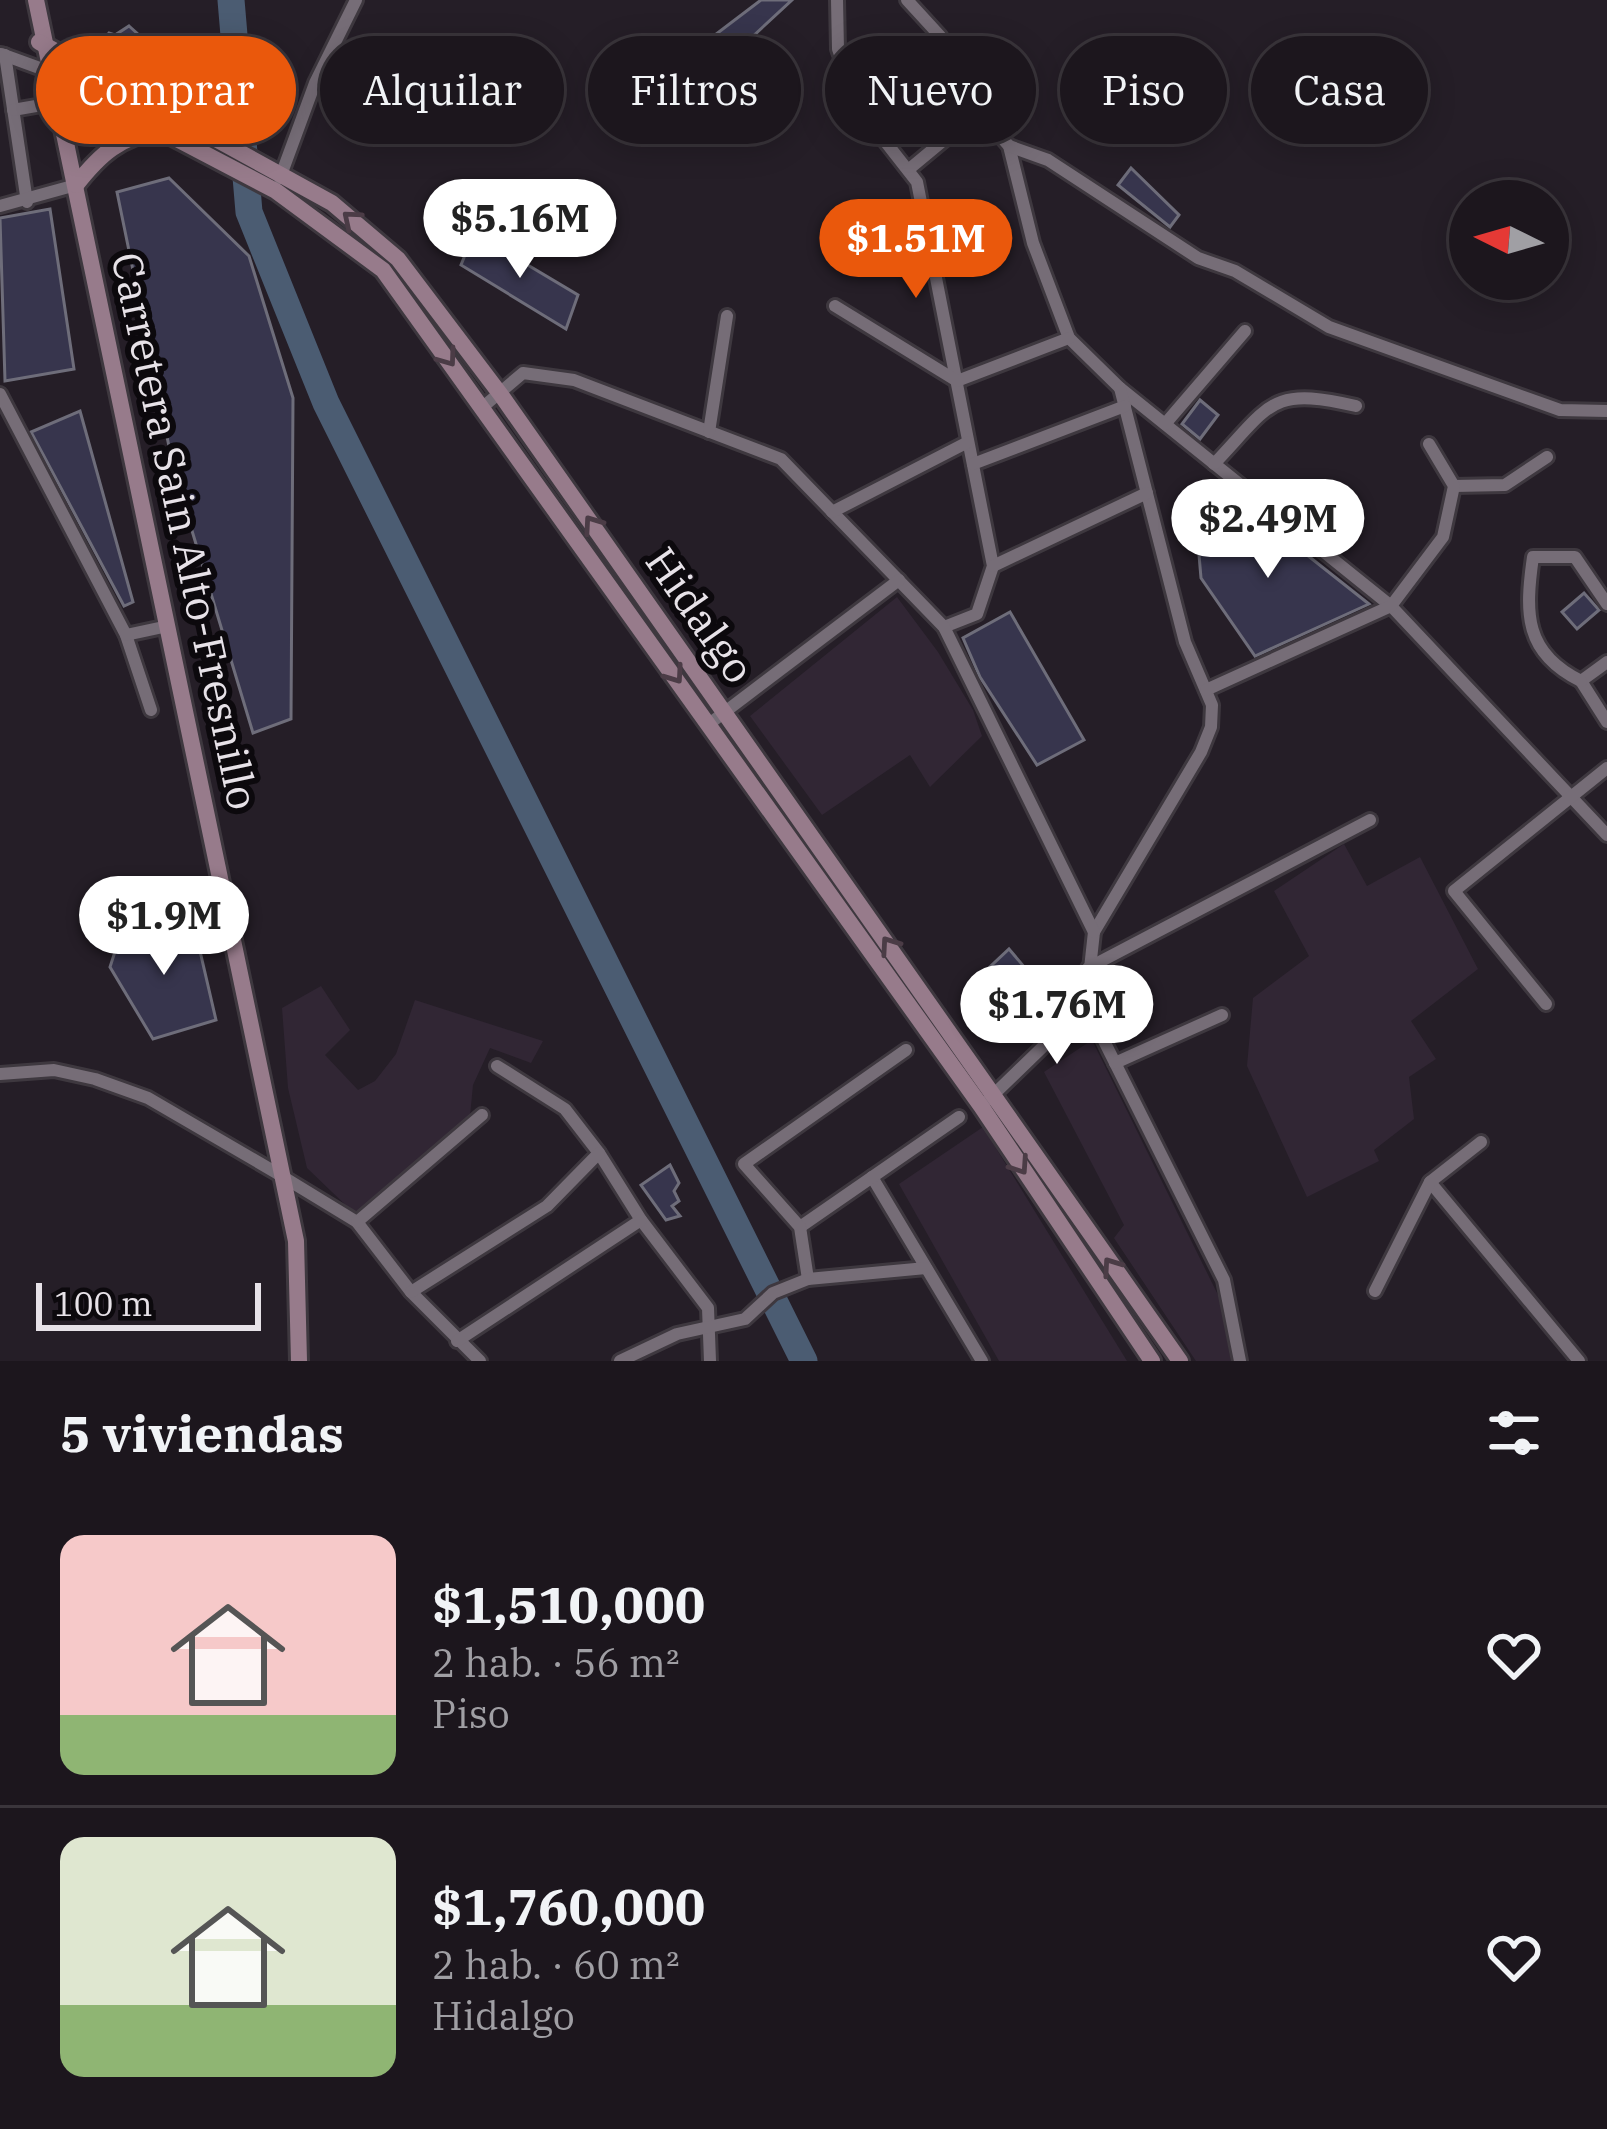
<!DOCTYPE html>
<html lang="es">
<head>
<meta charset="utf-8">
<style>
  :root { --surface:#1c161d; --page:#29232a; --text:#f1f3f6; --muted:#a09fa4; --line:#3a353b; --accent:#ea580c }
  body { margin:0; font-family:"IBM Plex Serif",serif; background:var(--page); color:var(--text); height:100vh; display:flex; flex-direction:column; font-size:45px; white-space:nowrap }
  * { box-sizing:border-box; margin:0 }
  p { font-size:39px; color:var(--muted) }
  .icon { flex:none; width:66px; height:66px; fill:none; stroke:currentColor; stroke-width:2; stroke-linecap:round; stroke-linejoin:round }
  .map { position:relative; height:1361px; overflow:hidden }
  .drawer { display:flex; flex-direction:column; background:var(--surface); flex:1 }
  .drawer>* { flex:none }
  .top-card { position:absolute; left:36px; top:36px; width:1536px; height:108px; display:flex; gap:24px }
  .needle { width:78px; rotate:275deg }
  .fabs { position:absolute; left:1449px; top:180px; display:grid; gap:24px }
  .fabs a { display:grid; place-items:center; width:120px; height:120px; border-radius:50%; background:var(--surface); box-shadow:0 6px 30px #0003,0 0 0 3px var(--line); font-size:60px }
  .scale { position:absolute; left:36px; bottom:30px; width:225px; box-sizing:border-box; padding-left:12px; border:6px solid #e7e2e8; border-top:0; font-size:33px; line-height:42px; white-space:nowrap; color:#e7e2e8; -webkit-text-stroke:9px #0c090d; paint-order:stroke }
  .price { position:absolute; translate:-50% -102px; padding:0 27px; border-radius:42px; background:#fff; color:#222; font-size:39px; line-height:78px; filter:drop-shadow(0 3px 6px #0008) }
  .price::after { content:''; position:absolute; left:50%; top:72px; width:36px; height:27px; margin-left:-18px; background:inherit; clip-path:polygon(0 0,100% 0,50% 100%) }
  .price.active { background:var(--accent); color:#fff }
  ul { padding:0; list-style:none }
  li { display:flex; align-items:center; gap:36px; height:300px; padding:0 60px }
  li+li { border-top:3px solid var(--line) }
  li span { display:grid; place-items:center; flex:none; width:336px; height:240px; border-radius:24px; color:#555 }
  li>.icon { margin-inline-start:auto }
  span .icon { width:144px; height:144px; fill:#fffc; stroke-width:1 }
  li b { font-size:51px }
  h2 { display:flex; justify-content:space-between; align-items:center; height:144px; padding:0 60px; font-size:51px }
  .chip { padding:0 42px; border-radius:54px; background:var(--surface); box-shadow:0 6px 30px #0003,0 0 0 3px var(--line); font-size:42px; line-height:108px }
  .chip.active { background:var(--accent); color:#fff }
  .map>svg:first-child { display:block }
  .built { fill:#312634 }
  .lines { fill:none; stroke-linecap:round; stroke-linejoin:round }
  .river { stroke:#4b5c72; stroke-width:27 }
  .building { fill:#37354d; stroke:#6e6d7a; stroke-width:3 }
  .minor-casing { stroke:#3e383f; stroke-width:18 }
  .secondary-casing { stroke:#3e383f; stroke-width:22 }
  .minor { stroke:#766d77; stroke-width:12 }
  .secondary { stroke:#977b8b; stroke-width:16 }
  .oneway { stroke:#4b3c46 }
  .labels { text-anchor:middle; stroke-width:12; stroke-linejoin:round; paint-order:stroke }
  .street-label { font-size:42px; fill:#e7e2e8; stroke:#0c090d }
</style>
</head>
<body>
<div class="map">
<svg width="1607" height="1361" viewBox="0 0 1607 1361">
  <rect width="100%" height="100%" fill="#251e27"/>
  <g class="built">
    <path d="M897 597 938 652 973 710 982 736 930 787 910 755 822 815 750 716Z"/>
    <path d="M1344 844 1367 886 1420 857 1478 969 1411 1021 1436 1059 1409 1077 1414 1119 1374 1150 1379 1161 1307 1197 1247 1066 1253 998 1309 956 1274 891Z"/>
    <path d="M321 986 350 1030 325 1055 358 1090 375 1081 396 1054 415 1000 543 1041 531 1063 490 1048 473 1085 470 1116 357 1216 307 1168 288 1088 282 1008Z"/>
    <path d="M1092 1040 1219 1297 1231 1361H1196L1114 1238 1124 1225 1044 1072Z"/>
    <path d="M983 1127 1127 1361H999L899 1184Z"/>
  </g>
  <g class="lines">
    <path class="river" d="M231 0 249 212 326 403 804 1361"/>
  </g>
  <g class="building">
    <path d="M761 0H792L711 75 674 66Z"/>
    <path d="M129 26 159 53 144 76 100 44 109 33 115 35Z"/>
    <path d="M1131 168 1179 215 1170 227 1118 185Z"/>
    <path d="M169 178 249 256 293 398 291 719 253 733 174 471 117 192Z"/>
    <path d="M50 209 74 369 5 381 0 218Z"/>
    <path d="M474 233 578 295 566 329 461 265Z"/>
    <path d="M1200 400 1218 415 1200 439 1182 424Z"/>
    <path d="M80 411 133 602 124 606 31 432Z"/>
    <path d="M1240 502 1369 604 1255 656 1201 578 1197 532Z"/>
    <path d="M1584 593 1599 610 1577 629 1562 612Z"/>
    <path d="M1010 612 1084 740 1037 765 980 677 963 638Z"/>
    <path d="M179 923 196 934 216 1020 153 1039 110 967 122 930Z"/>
    <path d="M1009 949 1047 994 1022 1017 976 980Z"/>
    <path d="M670 1165 679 1183 674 1191 679 1201 672 1206 680 1216 666 1220 641 1185Z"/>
  </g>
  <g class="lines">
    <g class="minor-casing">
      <g id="minor">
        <path d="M837 0 838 49 859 108 917 182 993 566 977 614 944 627"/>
        <path d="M907 0 940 36 979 111 1009 146 1033 243 1069 338 1120 388 1391 606 1607 835"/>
        <path d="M1 54 45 70"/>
        <path d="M5 55 27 202"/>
        <path d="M13 110 59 102"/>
        <path d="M1009 146 1048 160 1198 258 1235 271 1329 327 1560 410 1607 411"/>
        <path d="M908 170 979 111"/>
        <path d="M280 178 315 83 356 0"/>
        <path d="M0 206 76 185"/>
        <path d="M835 306 957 381 1069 338"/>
        <path d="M1120 388 1185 642 1212 705 1211 727 1201 752 1094 932 1086 1005 1224 1280 1240 1361"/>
        <path d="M0 394 126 635 151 710"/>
        <path d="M484 406 523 373 574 380 781 459 944 627 1094 932"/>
        <path d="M1165 424 1245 331"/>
        <path d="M709 432 727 316"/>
        <path d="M973 464 1125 406"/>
        <path d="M1214 464C1271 404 1270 386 1356 406"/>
        <path d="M1454 486 1505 485 1547 457"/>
        <path d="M832 512 968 442"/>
        <path d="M993 566 1147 493"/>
        <path d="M126 635 168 626"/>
        <path d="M1607 662 1581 681 1607 722"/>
        <path d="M1581 681C1524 653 1525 613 1533 557H1575L1607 604"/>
        <path d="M1206 690 1391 606 1443 537 1454 486 1429 444"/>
        <path d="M709 724 899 580"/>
        <path d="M1088 968 1370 820"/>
        <path d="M1546 1004 1454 891 1607 768"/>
        <path d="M1115 1063 1222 1015"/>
        <path d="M497 1066 565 1109 599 1153 641 1220 708 1308 710 1361"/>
        <path d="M0 1074 54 1070 95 1079 148 1098 275 1172 357 1222 411 1292 480 1361"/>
        <path d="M988 1100 1086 1005"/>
        <path d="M872 1177 982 1361"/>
        <path d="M1430 1182 1579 1361"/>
        <path d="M357 1222 482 1115"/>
        <path d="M800 1227 959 1117"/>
        <path d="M808 1279 800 1227 744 1164 906 1050"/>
        <path d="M1375 1291 1430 1182 1481 1142"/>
        <path d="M411 1292 547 1206 599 1153"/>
        <path d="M457 1341 641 1220"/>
        <path d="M620 1361 677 1334 745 1319 773 1293 808 1279 926 1268"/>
      </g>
    </g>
    <g class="secondary-casing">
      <g id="secondary">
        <path d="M36 0 296 1241 299 1361"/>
        <path d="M39 42 332 203 398 259 501 395 1180 1361"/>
        <path d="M45 70 276 191 383 270 981 1106 1152 1361"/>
        <path d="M76 185C101 153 119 138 160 129"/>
      </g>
    </g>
    <use href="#minor" class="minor"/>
    <use href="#secondary" class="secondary"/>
  </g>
  <defs><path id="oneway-chevron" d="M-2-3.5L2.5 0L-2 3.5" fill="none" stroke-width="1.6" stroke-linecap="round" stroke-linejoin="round" transform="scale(3)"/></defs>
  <g class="oneway">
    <use href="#oneway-chevron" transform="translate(351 219) rotate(-140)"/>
    <use href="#oneway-chevron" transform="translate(448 358) rotate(54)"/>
    <use href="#oneway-chevron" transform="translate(592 524) rotate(-125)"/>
    <use href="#oneway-chevron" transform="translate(675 675) rotate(55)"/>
    <use href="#oneway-chevron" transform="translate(889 945) rotate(-125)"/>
    <use href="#oneway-chevron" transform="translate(1020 1166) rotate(56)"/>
    <use href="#oneway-chevron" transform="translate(1111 1266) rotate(-125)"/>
  </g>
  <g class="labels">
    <g class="street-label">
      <text transform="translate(185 531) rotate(78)" y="15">Carretera Sain Alto-Fresnillo</text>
      <text transform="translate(700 615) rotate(55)" y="15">Hidalgo</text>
    </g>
  </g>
</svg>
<div class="fabs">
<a><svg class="needle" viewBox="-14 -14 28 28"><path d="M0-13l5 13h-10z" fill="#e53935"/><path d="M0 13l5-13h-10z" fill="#a09fa4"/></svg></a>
</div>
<div class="scale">100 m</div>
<b class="price" style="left:520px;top:281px">$5.16M</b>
<b class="price active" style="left:916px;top:301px">$1.51M</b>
<b class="price" style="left:1268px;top:581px">$2.49M</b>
<b class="price" style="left:164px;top:978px">$1.9M</b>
<b class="price" style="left:1057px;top:1067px">$1.76M</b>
<div class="top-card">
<a class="chip active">Comprar</a>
<a class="chip">Alquilar</a>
<a class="chip">Filtros</a>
<a class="chip">Nuevo</a>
<a class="chip">Piso</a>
<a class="chip">Casa</a>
</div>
</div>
<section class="drawer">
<h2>5 viviendas<svg class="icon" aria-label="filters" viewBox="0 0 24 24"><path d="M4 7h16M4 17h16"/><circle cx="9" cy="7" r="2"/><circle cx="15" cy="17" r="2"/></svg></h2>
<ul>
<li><span style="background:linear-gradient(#f6c9c9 75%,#8fb573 0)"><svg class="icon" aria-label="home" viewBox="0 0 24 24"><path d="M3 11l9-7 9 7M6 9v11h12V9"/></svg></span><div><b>$1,510,000</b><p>2 hab. · 56 m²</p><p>Piso</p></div><svg class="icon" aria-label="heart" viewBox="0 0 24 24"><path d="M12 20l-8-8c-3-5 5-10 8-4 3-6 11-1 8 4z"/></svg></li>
<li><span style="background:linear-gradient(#dfe7d0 70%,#8fb573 0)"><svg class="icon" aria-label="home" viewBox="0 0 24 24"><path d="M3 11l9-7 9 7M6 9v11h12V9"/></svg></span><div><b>$1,760,000</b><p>2 hab. · 60 m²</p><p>Hidalgo</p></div><svg class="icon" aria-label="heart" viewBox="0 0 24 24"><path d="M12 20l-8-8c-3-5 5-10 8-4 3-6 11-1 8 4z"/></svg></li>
</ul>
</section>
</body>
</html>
